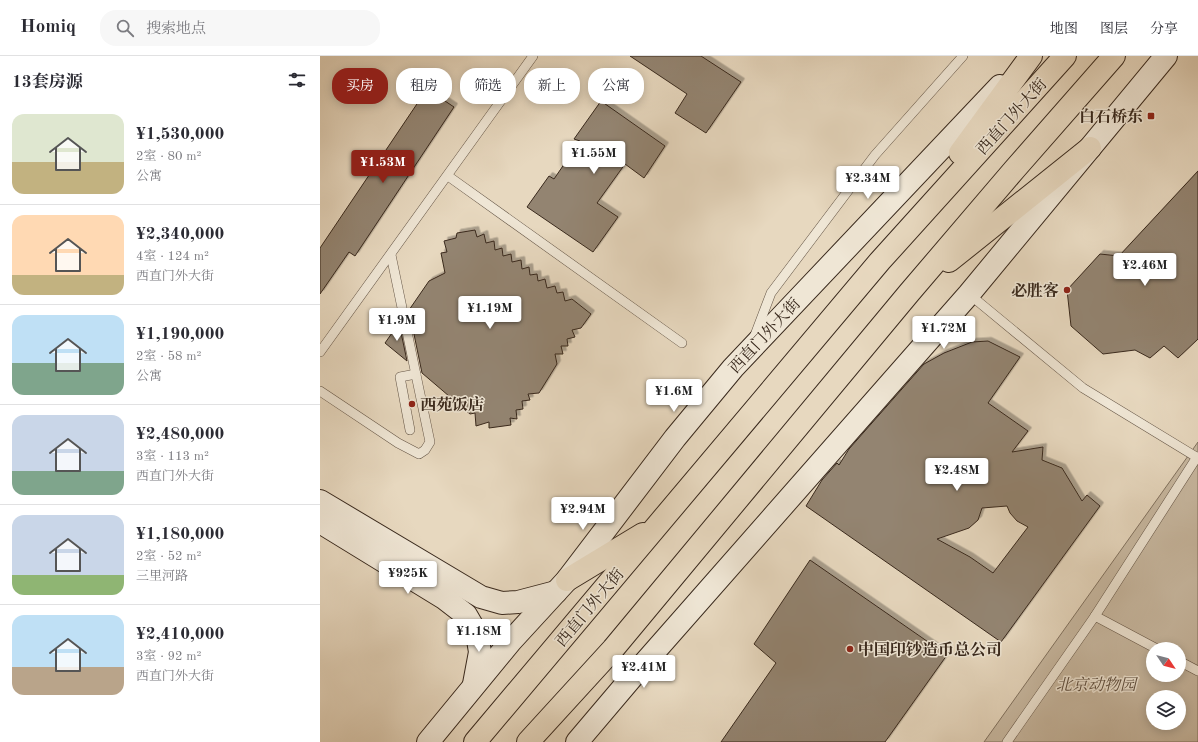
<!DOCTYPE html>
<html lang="zh">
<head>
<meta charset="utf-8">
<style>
  :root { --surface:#fff; --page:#f7f7f7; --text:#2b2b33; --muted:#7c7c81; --line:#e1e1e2; --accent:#8f2418 }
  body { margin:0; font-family:"Old Standard TT","Noto Serif SC",serif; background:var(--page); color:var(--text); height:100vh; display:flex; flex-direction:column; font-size:15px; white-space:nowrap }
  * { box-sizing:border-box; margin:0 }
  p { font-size:13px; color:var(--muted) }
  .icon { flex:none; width:22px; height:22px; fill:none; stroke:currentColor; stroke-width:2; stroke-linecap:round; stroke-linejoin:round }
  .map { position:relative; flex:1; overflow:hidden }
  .panel { display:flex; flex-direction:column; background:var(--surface); width:320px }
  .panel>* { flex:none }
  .top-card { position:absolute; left:12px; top:12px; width:380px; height:36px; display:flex; gap:8px }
  .needle { width:26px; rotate:125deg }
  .buttons { position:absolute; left:826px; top:586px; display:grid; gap:8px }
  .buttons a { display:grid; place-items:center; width:40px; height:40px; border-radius:50%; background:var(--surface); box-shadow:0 2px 10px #0003; font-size:20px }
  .price { position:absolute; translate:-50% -34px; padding:0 9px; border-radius:4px; background:#fff; color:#222; font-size:13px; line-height:26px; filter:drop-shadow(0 1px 2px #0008) }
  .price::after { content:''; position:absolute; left:50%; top:24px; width:12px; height:9px; margin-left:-6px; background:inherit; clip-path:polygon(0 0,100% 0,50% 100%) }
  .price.selected { background:var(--accent); color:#fff }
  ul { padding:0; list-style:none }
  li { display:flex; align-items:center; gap:12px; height:100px; padding:0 12px }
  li+li { border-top:1px solid var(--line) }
  li span { display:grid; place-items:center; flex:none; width:112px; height:80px; border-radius:12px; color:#555 }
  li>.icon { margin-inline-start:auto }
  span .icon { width:48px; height:48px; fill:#fffc; stroke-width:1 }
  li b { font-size:17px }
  h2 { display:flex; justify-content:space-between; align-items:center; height:48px; padding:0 12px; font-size:17px }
  .tag { padding:0 14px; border-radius:16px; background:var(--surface); box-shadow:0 2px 10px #0003; font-size:14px; line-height:36px }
  .tag.selected { background:var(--accent); color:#fff }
  header { display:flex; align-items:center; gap:24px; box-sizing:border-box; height:56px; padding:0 20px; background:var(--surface); border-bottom:1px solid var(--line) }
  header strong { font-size:19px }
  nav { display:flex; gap:22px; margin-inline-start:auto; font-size:14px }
  .search { width:280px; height:36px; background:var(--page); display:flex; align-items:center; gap:10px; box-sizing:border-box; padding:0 14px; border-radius:16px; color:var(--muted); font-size:15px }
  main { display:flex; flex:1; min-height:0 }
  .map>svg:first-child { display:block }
  .green { fill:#c9baa3; stroke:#817260; fill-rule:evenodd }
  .building { fill:#938471; stroke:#39291d; fill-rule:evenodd; filter:url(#shadow) }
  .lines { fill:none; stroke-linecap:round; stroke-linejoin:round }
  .lane-casing { stroke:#645546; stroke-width:10 }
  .secondary-casing { stroke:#39291d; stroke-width:24 }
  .highway-casing { stroke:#39291d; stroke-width:24 }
  .lane { stroke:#efe6d5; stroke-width:9 }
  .secondary { stroke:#efe6d5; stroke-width:22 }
  .highway { stroke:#e7d8bf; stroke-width:22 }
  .poi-dot { fill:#8f2418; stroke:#efe6d5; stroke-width:1.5 }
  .labels { text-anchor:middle; stroke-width:3; stroke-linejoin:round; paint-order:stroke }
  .street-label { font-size:16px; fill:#39291d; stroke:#efe6d5 }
  .poi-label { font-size:16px; font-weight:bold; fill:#39291d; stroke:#efe6d5; text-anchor:end }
  .park-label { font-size:16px; font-style:italic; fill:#5d4d3e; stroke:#efe6d5 }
</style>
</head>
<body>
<header>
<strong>Homiq</strong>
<div class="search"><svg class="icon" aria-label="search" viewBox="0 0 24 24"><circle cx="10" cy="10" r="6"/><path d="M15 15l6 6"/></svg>搜索地点</div>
<nav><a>地图</a><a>图层</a><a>分享</a></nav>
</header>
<main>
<section class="panel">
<h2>13套房源<svg class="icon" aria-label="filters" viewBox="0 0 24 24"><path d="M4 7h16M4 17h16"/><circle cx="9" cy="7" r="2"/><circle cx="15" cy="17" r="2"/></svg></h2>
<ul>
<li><span style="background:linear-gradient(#dfe7d0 60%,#c2b280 0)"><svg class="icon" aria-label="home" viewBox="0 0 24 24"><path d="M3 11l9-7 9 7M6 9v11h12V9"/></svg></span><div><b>¥1,530,000</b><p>2室 · 80 m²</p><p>公寓</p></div></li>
<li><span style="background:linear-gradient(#ffd9b3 75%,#c2b280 0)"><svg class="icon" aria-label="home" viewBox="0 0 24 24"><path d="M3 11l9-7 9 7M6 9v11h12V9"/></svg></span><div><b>¥2,340,000</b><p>4室 · 124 m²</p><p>西直门外大街</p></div></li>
<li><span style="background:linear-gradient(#bfe0f5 60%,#7fa58c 0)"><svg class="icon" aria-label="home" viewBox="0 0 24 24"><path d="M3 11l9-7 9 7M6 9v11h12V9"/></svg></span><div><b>¥1,190,000</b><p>2室 · 58 m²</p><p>公寓</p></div></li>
<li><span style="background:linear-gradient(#c9d6e8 70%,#7fa58c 0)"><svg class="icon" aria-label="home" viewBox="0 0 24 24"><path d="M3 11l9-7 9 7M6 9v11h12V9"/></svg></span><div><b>¥2,480,000</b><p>3室 · 113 m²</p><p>西直门外大街</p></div></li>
<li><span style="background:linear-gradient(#c9d6e8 75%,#8fb573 0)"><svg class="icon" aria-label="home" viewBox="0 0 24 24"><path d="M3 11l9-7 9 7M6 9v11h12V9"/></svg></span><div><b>¥1,180,000</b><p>2室 · 52 m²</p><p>三里河路</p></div></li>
<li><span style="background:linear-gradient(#bfe0f5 65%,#b9a48a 0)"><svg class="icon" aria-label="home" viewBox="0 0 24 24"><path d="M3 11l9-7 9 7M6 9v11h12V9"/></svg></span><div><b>¥2,410,000</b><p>3室 · 92 m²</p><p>西直门外大街</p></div></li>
</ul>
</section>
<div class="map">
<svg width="878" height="686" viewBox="0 0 878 686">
  <defs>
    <filter id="shadow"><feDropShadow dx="3.5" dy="-3.5" stdDeviation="0" flood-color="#0004"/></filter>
  </defs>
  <rect width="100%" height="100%" fill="#e7d8bf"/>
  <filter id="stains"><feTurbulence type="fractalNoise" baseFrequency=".005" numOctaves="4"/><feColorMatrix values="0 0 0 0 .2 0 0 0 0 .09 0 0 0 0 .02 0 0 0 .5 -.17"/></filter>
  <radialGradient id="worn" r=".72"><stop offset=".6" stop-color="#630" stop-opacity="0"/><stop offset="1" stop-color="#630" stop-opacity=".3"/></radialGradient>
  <path class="green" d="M878 386V686H664ZM833 593H859V619H833ZM833 641H859V667H833Z"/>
  <g class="building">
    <path d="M310 0H381L421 26 386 77 355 57 367 38Z"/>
    <path d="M107 33 134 51 35 200 29 196 0 238V192Z"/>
    <path d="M281 45 345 90 324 122 305 108 277 147 298 161 273 196 207 151 229 120 234 123 260 85 254 83Z"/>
    <path d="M878 115V283L858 302 844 290 830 302 815 294 783 298 751 270 747 234 780 198 799 200Z"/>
    <path d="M155 174 157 181 164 178 166 187 174 185 175 194 182 192 183 200 191 198 192 206 201 204 202 213 209 211 210 219 217 218 218 225 225 223 227 232 235 230 237 237 243 236 245 245 252 243 271 258 261 272 252 274 255 281 247 283 248 290H241L243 298H235L237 308 219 337 208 338 210 344 202 345 203 353 196 354 197 363 190 362 191 369 169 372V366L156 370 155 357 150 358 102 317 89 254 109 225 125 217 121 197 127 196 124 185 136 182 137 177Z"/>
    <path d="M79 267 87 305 65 287Z"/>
    <path d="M668 285 700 301 668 347 708 375 692 396 723 391 722 404 742 412 762 445 767 439 780 450 681 586 486 450 502 424 517 407 519 409 529 393 604 308 624 297 652 286ZM687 450 690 457 697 465 708 471 673 517 650 501 617 483 649 472 658 464 662 452Z"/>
    <path d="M490 504 627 599 565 686H401L456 607 434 588Z"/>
  </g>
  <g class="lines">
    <g class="lane-casing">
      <g id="lane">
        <path d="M128 120 362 287"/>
        <path d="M649 238 763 332 878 402"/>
        <path d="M435 279 451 237 555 99 643 0"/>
        <path d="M0 296 213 0"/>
        <path d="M0 335 78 387 99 398 105 394 110 386 71 199"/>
        <path d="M90 374 80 321 96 318"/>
        <path d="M775 560 877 401"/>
        <path d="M859 605 878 615"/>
        <path d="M687 686 775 560 837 593"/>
      </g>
    </g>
    <g class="secondary-casing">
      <g id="secondary">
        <path d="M0 445 161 541 182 547 198 546 236 536"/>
        <path d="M0 466 124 542 146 559 157 578 160 596 154 628"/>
        <path d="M108 686 191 585 247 524 355 382 413 312 680 30"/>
        <path d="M257 686 313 620 649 238 846 0"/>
      </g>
    </g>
    <g class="highway-casing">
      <g id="highway">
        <path d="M640 97 711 0"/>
        <path d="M629 205 770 92"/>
        <path d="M247 524 323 478"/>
        <path d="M155 686 560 205 745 0"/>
        <path d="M208 686 293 593 589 237 694 114 794 0"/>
      </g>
    </g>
    <use href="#lane" class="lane"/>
    <use href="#secondary" class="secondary"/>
    <use href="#highway" class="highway"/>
  </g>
  <g class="poi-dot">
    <rect x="827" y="56" width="8" height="8" rx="2"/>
    <circle cx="747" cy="234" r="4"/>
    <circle cx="92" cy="348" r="4"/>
    <circle cx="530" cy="593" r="4"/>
  </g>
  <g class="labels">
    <g class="street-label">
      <text transform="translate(691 60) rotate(-48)" y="6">西直门外大街</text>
      <text transform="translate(444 279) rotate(-47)" y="6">西直门外大街</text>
      <text transform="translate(269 551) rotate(-50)" y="6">西直门外大街</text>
    </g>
    <g class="poi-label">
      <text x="823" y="66">白石桥东</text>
      <text x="739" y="240">必胜客</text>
      <text x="100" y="354" text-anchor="start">西苑饭店</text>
      <text x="538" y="599" text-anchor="start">中国印钞造币总公司</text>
    </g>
    <g class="park-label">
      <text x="776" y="634">北京动物园</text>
    </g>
  </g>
  <rect width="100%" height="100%" filter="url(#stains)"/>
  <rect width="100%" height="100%" fill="url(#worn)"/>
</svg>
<div class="buttons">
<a><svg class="needle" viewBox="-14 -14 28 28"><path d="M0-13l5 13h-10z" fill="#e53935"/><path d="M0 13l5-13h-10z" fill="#7c7c81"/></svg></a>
<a><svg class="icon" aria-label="layers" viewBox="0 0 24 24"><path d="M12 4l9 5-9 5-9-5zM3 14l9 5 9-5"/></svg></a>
</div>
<b class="price" style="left:274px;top:119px">¥1.55M</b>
<b class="price selected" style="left:63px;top:128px">¥1.53M</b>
<b class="price" style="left:548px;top:144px">¥2.34M</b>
<b class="price" style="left:825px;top:231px">¥2.46M</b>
<b class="price" style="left:170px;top:274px">¥1.19M</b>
<b class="price" style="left:77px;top:286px">¥1.9M</b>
<b class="price" style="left:624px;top:294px">¥1.72M</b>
<b class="price" style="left:354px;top:357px">¥1.6M</b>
<b class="price" style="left:637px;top:436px">¥2.48M</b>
<b class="price" style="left:263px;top:475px">¥2.94M</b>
<b class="price" style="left:88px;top:539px">¥925K</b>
<b class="price" style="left:159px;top:597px">¥1.18M</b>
<b class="price" style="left:324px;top:633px">¥2.41M</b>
<div class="top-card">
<a class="tag selected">买房</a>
<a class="tag">租房</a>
<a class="tag">筛选</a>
<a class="tag">新上</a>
<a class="tag">公寓</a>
</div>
</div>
</main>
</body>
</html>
